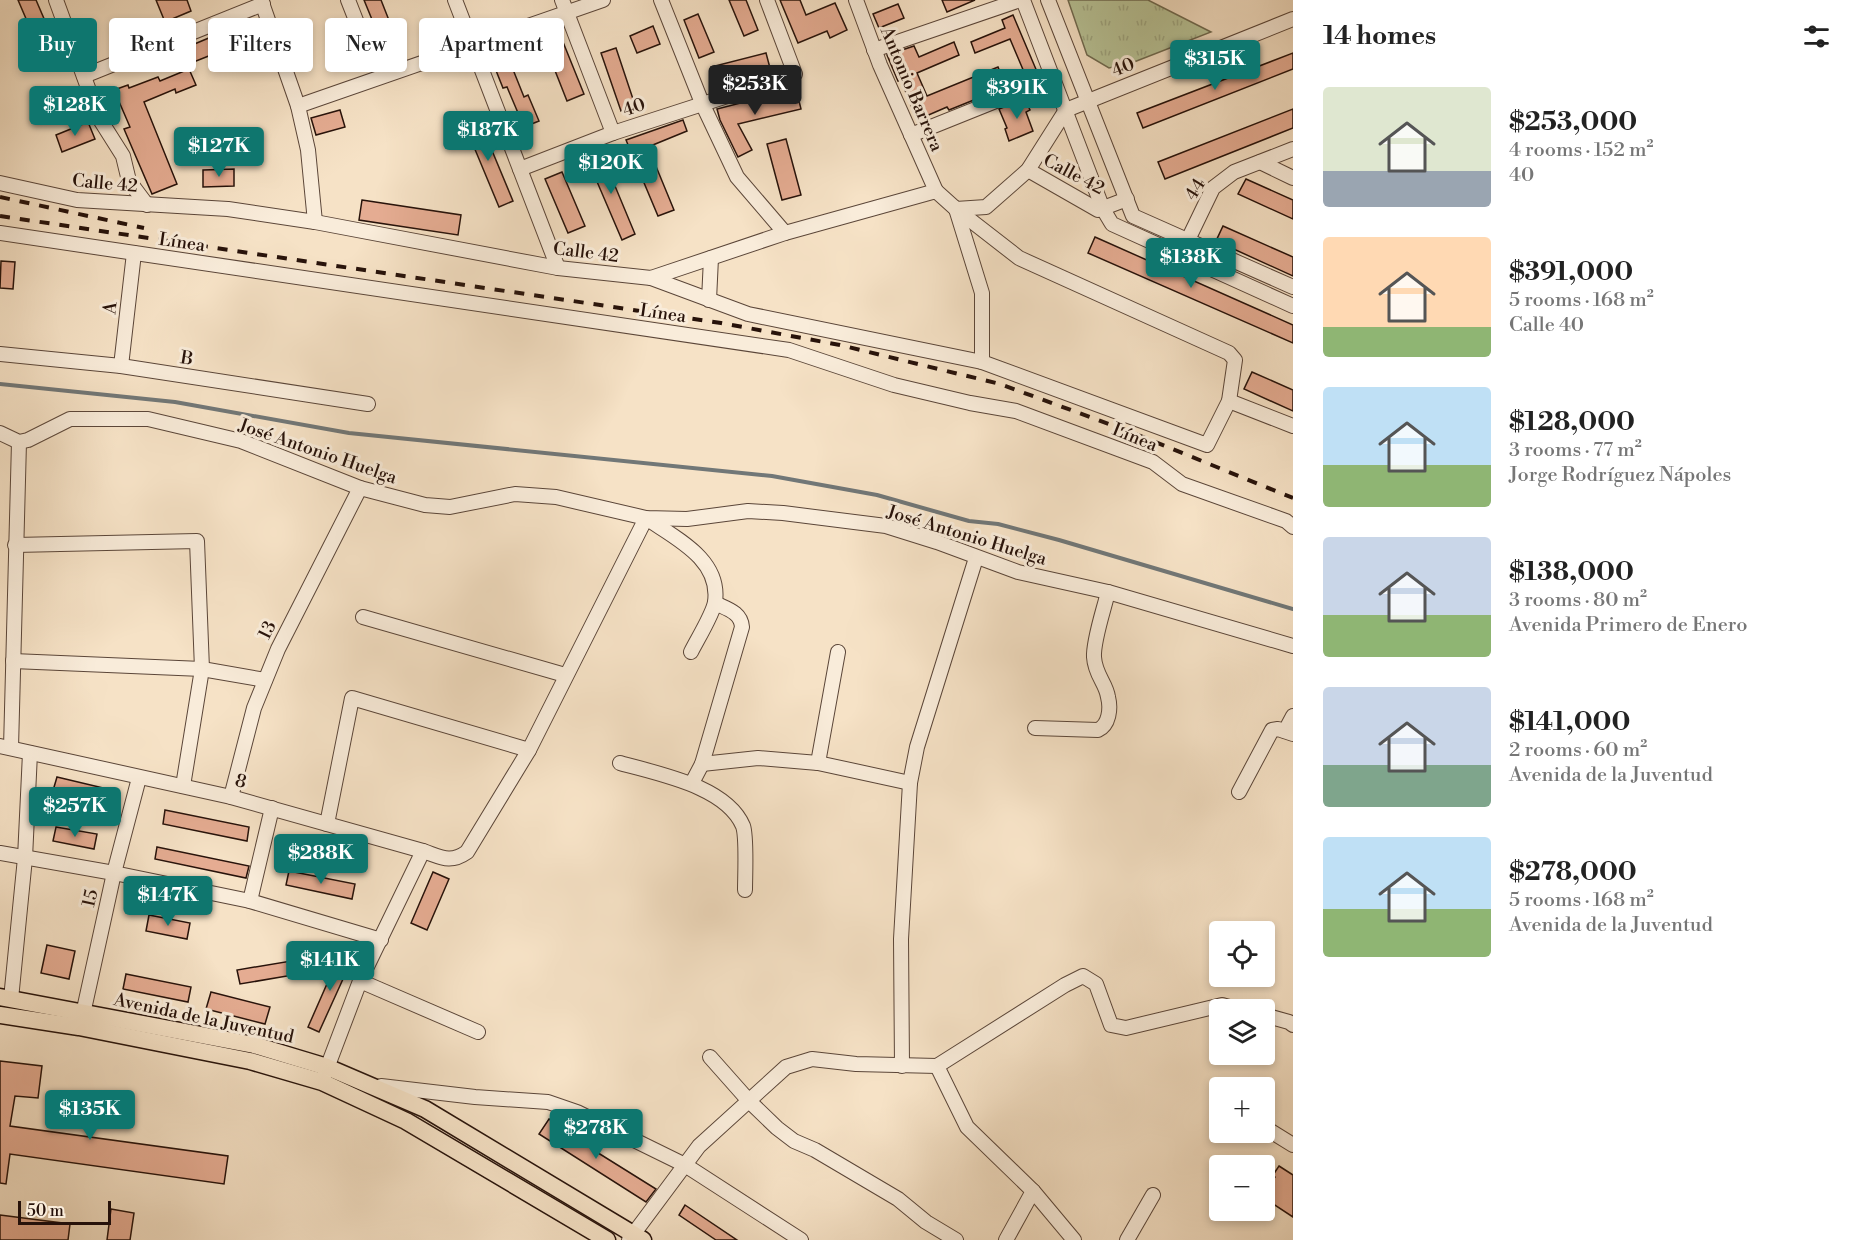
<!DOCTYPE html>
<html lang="en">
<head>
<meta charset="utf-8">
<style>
  :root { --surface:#fff; --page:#f6f6f6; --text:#222; --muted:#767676; --accent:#0f766e }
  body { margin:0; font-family:"Libre Bodoni",serif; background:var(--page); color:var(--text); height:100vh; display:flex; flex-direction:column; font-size:22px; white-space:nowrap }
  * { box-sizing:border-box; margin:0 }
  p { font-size:20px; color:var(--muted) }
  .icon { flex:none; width:33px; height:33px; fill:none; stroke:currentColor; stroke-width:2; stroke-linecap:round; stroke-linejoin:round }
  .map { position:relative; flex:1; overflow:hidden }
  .details { display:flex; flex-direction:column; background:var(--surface); width:570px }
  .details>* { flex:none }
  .top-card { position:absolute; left:18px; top:18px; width:570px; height:54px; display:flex; gap:12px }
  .buttons { position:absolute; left:1209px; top:921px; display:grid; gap:12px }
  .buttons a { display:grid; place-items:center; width:66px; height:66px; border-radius:6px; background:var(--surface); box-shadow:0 3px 9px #0003; font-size:30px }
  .scale { position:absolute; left:18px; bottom:15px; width:93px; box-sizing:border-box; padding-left:6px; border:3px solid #27120a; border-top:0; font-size:16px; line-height:21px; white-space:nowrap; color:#27120a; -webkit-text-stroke:4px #f9ecda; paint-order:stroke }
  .price { position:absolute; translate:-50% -51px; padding:0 14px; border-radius:6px; background:var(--accent); color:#fff; font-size:20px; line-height:39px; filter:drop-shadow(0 2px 3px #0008) }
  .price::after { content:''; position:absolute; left:50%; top:36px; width:18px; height:14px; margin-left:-9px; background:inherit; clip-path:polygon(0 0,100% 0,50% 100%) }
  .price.active { background:#222; color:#fff }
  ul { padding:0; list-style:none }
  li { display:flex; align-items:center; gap:18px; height:150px; padding:0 30px }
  li span { display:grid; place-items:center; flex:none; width:168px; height:120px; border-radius:6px; color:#555 }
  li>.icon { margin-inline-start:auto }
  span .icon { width:72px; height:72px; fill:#fffc; stroke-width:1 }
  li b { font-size:26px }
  h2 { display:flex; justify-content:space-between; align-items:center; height:72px; padding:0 30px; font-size:26px }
  .tag { padding:0 21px; border-radius:6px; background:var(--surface); box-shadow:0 3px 9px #0003; font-size:21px; line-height:54px }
  .tag.active { background:var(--accent); color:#fff }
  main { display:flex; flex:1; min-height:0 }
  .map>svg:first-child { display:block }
  .grass { fill:url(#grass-tufts); stroke:#706b51; stroke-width:1.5 }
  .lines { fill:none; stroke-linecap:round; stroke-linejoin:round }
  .stream { stroke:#717777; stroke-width:4 }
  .building { fill:#e5ac92; stroke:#27120a; stroke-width:1.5 }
  .minor-casing { stroke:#5b4639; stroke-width:16 }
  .major-casing { stroke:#27120a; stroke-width:19 }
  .minor { stroke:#f9ecda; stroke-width:14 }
  .major { stroke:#f6e2c6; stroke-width:16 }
  .rail { stroke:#27120a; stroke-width:4; stroke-dasharray:10 10; stroke-linecap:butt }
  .labels { text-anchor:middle; stroke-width:6; stroke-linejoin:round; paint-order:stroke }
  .street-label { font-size:18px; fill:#27120a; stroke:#f9ecda }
</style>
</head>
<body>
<main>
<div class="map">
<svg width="1293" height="1240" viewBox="0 0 1293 1240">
  <defs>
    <pattern id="grass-tufts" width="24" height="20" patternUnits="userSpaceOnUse" patternTransform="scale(1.5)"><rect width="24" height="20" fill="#b8c498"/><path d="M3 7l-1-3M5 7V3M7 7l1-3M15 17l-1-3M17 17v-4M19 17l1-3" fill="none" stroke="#9ea782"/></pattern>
  </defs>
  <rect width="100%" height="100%" fill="#f6e2c6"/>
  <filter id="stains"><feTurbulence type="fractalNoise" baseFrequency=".00333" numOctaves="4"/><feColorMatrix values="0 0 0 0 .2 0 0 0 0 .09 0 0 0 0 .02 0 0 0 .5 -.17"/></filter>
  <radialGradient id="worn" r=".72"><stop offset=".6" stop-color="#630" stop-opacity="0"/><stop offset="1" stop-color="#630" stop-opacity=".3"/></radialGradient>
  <path class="grass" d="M1068 0H1148L1211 32 1134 62 1109 68 1087 55Z"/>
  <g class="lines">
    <path class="stream" d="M0 384 175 402 349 433 772 476 877 495 969 521 998 524 1059 540 1293 609"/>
  </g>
  <g class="building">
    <path d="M18 0H36L51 35 36 42Z"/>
    <path d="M156 0H187L191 11 165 22Z"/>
    <path d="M364 0H381L394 33 380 39Z"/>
    <path d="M729 0H746L758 30 744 36Z"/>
    <path d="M780 0H800L806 15 835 3 847 30 830 38 827 31 798 43Z"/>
    <path d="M942 0H975L947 12Z"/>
    <path d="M898 4 904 18 879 28 873 14Z"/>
    <path d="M698 14 714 52 699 58 684 20Z"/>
    <path d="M1013 15 1038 74 1027 79 1010 39 975 53 971 42 1005 28 1002 20Z"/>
    <path d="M242 24 249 40 191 63 185 48Z"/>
    <path d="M653 26 660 44 637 53 630 36Z"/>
    <path d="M563 42 584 94 567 101 552 63 534 71 526 53 537 48 539 52Z"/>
    <path d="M954 42 959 55 917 73 927 96 998 67 1006 87 949 110 947 107 917 120 901 80 898 81 887 55 914 46 919 57Z"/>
    <path d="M616 48 635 105 621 111 601 53Z"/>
    <path d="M766 53 770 68 716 82 711 67Z"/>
    <path d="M1293 53V69L1143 128 1137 113Z"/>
    <path d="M508 57 524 97 528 95 539 121 524 127 507 87 503 88 493 63Z"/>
    <path d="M189 69 196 85 176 93 175 89 144 102 177 184 152 194 124 129 130 127 114 90 128 85 129 88 158 77 160 81Z"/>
    <path d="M796 89 801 109 738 124 752 150 738 157 720 120 717 109Z"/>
    <path d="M1025 99 1030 110 1026 112 1033 131 1009 141 1005 129 1007 128 999 109Z"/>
    <path d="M1293 109V128L1165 179 1158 162Z"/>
    <path d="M340 110 345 127 316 135 311 118Z"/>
    <path d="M478 117 513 201 499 207 464 123Z"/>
    <path d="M683 120 687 131 648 147 674 210 658 216 626 140Z"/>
    <path d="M88 122 95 139 62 152 56 135Z"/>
    <path d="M786 139 801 195 782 200 767 144Z"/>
    <path d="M600 150 635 234 622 240 586 156Z"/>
    <path d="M234 169V186L203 187V170Z"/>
    <path d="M562 172 585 226 568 233 545 179Z"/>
    <path d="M1246 179 1293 200V219L1238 194Z"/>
    <path d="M362 200 461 215 458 235 359 220Z"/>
    <path d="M1223 226 1293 257V276L1216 241Z"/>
    <path d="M1095 237 1293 325V343L1088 253Z"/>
    <path d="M1 261 15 262 13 289 0 288Z"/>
    <path d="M1252 372 1293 390V411L1244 389Z"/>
    <path d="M57 777 116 791 112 809 52 794Z"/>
    <path d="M165 810 249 827 247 841 163 824Z"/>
    <path d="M56 827 97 834 94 849 53 841Z"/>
    <path d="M157 847 249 866 246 878 155 859Z"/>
    <path d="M289 871 355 884 352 899 286 885Z"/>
    <path d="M433 872 449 879 427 930 411 923Z"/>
    <path d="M149 915 190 923 187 939 146 931Z"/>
    <path d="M47 945 75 951 69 979 41 973Z"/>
    <path d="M341 952 353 957 319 1032 308 1027Z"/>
    <path d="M297 960 299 974 240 984 237 970Z"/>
    <path d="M126 974 191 987 188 1002 123 989Z"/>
    <path d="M211 992 270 1007 265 1024 206 1009Z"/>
    <path d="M0 1061 42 1066 38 1098 15 1096 10 1126 228 1156 224 1184 10 1154 6 1184 0 1183Z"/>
    <path d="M549 1119 595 1149V1151L656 1189 646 1202 539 1134Z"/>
    <path d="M1279 1166 1293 1175V1217L1264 1198V1193L1275 1177 1273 1175Z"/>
    <path d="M685 1205 737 1240H716L679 1215Z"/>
    <path d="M111 1209 134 1213 130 1240H107Z"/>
    <path d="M0 1215 70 1224 68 1240H0Z"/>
  </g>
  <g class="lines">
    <g class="minor-casing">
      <g id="minor">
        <path d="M56 0 99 118 123 156 129 181 147 205"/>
        <path d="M261 0 298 106 308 150 315 222"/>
        <path d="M348 0 368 51"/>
        <path d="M455 0 558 268"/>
        <path d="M562 0 613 133"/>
        <path d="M661 0 702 103 737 177 785 233"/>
        <path d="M856 0 880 65 936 191"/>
        <path d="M1023 0 1103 209 1112 224 1293 306"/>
        <path d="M1048 0 1133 216 1293 287"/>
        <path d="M874 50 1020 0"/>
        <path d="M84 76 263 4"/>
        <path d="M298 106 603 0"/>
        <path d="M911 135 1053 78"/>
        <path d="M1260 162 1293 178"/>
        <path d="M520 169 613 133 795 74 767 0"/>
        <path d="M1028 170 1098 210 1127 199"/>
        <path d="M0 183 77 200 228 209 315 222 558 268 651 278 785 233 936 191 956 209 986 207 1028 170 1066 110 1293 19"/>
        <path d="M956 209 982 293V362"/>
        <path d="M0 233 789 350 894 385 970 403 1016 411 1153 462 1182 484 1286 521 1293 527"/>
        <path d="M1185 246 1213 188 1234 172 1293 149"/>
        <path d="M651 278 748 314 982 362 1207 445 1229 401 1235 360 1229 353 1019 258 956 209"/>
        <path d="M709 300 711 258"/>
        <path d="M0 354 121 366 368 404"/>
        <path d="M121 366 134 253"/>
        <path d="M1229 401 1293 426"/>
        <path d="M0 433 19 442 28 440 70 419H148L241 441 360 488 425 505 450 507 515 494 556 497 646 518 687 519 748 511 783 513 886 526 937 542 1018 572 1108 592 1293 646"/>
        <path d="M15 545 197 541 202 669 183 786"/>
        <path d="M363 617 565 675"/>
        <path d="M13 661 202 669 265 680"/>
        <path d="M1035 728 1098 730C1109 725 1111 709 1108 697 1106 683 1095 675 1094 657 1093 641 1104 609 1108 592"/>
        <path d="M1285 731 1293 716"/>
        <path d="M0 746 231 797 423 851C441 857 450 864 467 852L529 750 646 518C675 538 721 559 715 602 713 614 697 640 691 652"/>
        <path d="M11 748 19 442"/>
        <path d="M620 763C658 774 726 786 743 826 747 837 745 876 745 890"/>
        <path d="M818 763 838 652"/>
        <path d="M702 764 758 758 818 763 910 783"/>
        <path d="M692 783 702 764 742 627C741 612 727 609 715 603"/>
        <path d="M1239 792 1272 730 1278 729 1293 734"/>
        <path d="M231 797 254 708 278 649 360 488"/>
        <path d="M327 824 352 698 529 750"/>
        <path d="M0 853 114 873 250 901 381 940"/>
        <path d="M250 901 272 808"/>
        <path d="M360 981 478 1032"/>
        <path d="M11 999 25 858 30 753"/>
        <path d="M1264 1015 1289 1022 1293 1025"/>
        <path d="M81 1023 114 873 139 778"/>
        <path d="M710 1057 749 1101 777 1128 794 1141 815 1150 898 1199 926 1222 956 1240"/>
        <path d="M902 1066 901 939 910 783 917 747 976 558"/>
        <path d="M937 1066 967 1127 1033 1191 1074 1240"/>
        <path d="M324 1076 360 981 423 851"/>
        <path d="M381 1086 475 1097 548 1102 577 1112 685 1165 801 1240"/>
        <path d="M1264 1127 1293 1145"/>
        <path d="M629 1240 699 1146 786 1067 812 1059 856 1064 937 1066 1065 985 1083 976 1096 984 1111 1025 1126 1028 1222 1005 1240 1010"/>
        <path d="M1006 1240 1033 1191"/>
        <path d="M1127 1240 1153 1195"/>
      </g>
    </g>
    <g class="major-casing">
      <g id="major">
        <path d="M0 997 254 1045 327 1067 425 1109 643 1240"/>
        <path d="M0 1015 79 1027 250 1061 322 1082 406 1121 607 1240"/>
      </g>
    </g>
    <use href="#minor" class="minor"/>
    <use href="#major" class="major"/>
    <g class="rail">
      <path d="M0 197 144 228"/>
      <path d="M0 216 721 323 840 345 1000 384 1128 431 1293 498"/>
    </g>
  </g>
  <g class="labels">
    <g class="street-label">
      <text transform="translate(1123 67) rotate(-22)" y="6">40</text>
      <text transform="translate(912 89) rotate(67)" y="6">Antonio Barrera</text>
      <text transform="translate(634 107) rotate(-19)" y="6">40</text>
      <text transform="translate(1074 174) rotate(28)" y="6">Calle 42</text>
      <text transform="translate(105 183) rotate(5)" y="6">Calle 42</text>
      <text transform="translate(1195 189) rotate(-58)" y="6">44</text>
      <text transform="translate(182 242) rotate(8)" y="6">Línea</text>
      <text transform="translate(586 252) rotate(7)" y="6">Calle 42</text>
      <text transform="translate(110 308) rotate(-84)" y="6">A</text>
      <text transform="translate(663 313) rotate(8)" y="6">Línea</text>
      <text transform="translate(187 358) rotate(9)" y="6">B</text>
      <text transform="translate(1135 437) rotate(22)" y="6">Línea</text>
      <text transform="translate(318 451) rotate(19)" y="6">José Antonio Huelga</text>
      <text transform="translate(967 535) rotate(17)" y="6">José Antonio Huelga</text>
      <text transform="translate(267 630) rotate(-64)" y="6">13</text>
      <text transform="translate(241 781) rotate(15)" y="6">8</text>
      <text transform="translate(90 898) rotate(-77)" y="6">15</text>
      <text transform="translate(204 1018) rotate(12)" y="6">Avenida de la Juventud</text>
    </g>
  </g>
  <rect width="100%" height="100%" filter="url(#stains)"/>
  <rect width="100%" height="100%" fill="url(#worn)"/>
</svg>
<div class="buttons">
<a><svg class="icon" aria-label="locate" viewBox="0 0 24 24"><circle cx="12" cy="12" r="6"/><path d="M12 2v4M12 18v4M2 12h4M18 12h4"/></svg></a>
<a><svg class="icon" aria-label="layers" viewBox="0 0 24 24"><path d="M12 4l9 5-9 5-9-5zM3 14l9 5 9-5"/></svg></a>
<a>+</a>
<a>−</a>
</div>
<div class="scale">50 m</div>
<b class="price" style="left:1215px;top:91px">$315K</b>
<b class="price active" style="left:755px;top:116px">$253K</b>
<b class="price" style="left:1017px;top:120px">$391K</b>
<b class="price" style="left:75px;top:137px">$128K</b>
<b class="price" style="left:488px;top:162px">$187K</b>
<b class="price" style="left:219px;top:178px">$127K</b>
<b class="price" style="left:611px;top:195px">$120K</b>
<b class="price" style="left:1191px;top:289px">$138K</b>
<b class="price" style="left:75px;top:838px">$257K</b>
<b class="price" style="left:321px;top:885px">$288K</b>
<b class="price" style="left:168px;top:927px">$147K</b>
<b class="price" style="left:330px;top:992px">$141K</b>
<b class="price" style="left:90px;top:1141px">$135K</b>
<b class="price" style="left:596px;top:1160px">$278K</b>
<div class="top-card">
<a class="tag active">Buy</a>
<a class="tag">Rent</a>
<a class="tag">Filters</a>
<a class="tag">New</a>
<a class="tag">Apartment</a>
</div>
</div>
<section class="details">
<h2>14 homes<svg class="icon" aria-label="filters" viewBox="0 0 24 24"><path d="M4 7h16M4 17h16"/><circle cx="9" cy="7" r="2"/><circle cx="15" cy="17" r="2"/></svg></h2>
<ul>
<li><span style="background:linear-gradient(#dfe7d0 70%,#9aa5b1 0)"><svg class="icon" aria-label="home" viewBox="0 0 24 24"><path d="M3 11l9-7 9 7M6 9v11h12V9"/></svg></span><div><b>$253,000</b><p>4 rooms · 152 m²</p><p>40</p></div></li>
<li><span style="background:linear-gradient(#ffd9b3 75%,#8fb573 0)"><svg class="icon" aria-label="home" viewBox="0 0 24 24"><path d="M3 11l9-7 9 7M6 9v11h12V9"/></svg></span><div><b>$391,000</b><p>5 rooms · 168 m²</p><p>Calle 40</p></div></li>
<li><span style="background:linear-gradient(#bfe0f5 65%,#8fb573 0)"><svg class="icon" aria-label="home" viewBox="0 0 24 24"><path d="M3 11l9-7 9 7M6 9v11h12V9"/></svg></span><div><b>$128,000</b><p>3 rooms · 77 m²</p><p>Jorge Rodríguez Nápoles</p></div></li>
<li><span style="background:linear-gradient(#c9d6e8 65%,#8fb573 0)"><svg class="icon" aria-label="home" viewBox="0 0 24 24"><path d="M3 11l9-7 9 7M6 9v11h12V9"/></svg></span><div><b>$138,000</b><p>3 rooms · 80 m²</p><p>Avenida Primero de Enero</p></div></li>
<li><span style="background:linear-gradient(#c9d6e8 65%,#7fa58c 0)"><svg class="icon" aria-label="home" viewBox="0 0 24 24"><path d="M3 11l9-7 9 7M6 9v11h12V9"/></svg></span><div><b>$141,000</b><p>2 rooms · 60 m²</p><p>Avenida de la Juventud</p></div></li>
<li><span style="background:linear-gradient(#bfe0f5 60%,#8fb573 0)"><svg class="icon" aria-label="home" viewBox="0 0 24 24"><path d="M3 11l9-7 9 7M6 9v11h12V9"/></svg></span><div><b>$278,000</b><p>5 rooms · 168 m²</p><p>Avenida de la Juventud</p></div></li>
</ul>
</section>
</main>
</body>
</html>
